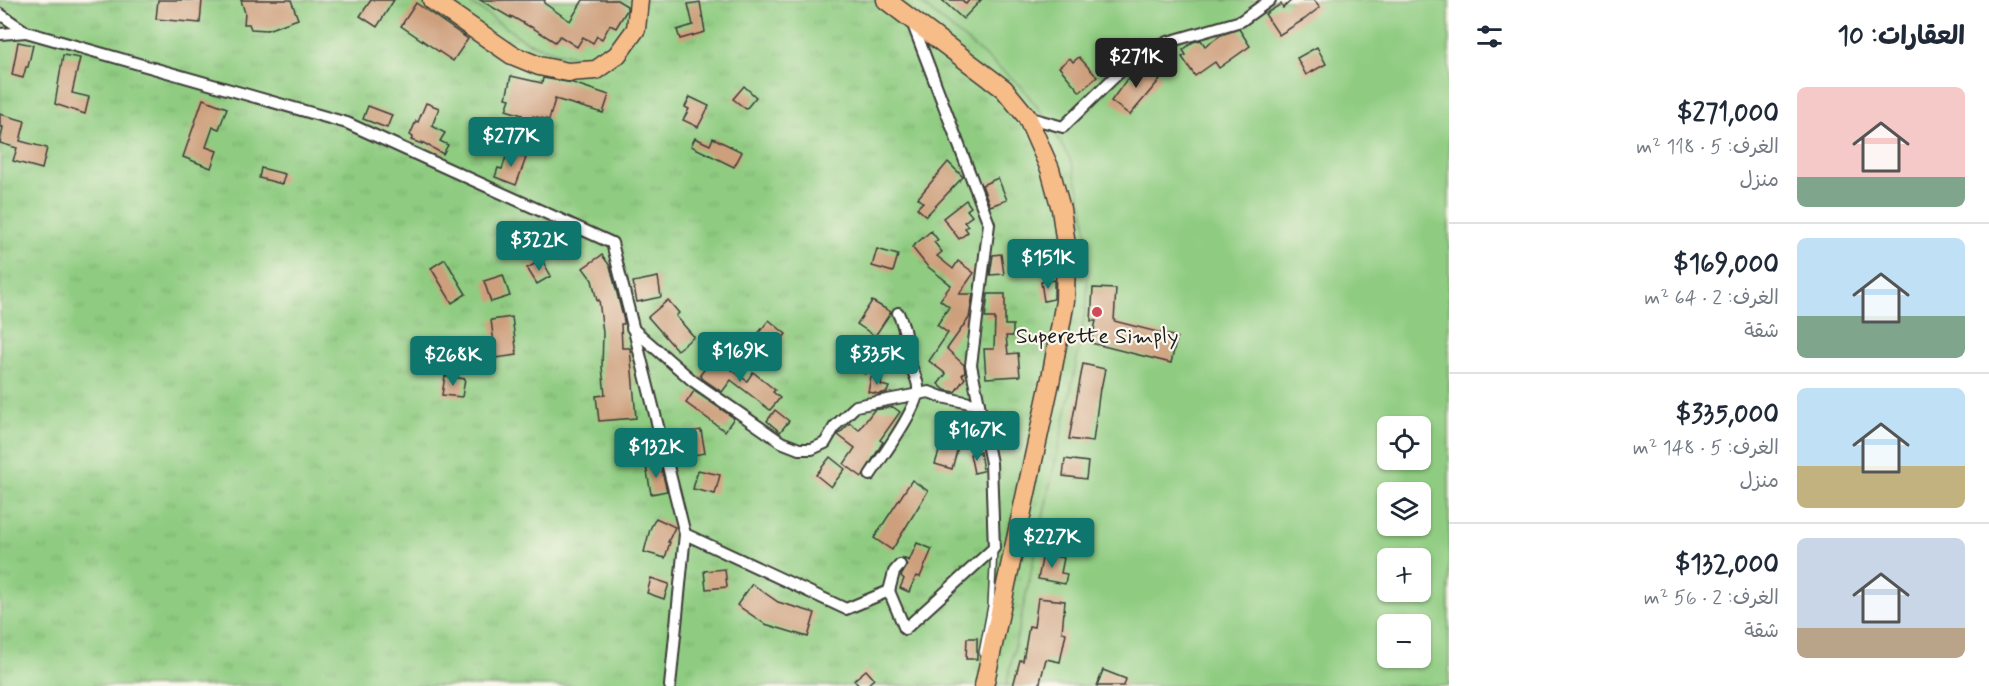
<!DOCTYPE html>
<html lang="ar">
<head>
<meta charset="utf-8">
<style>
  :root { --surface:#fff; --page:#f6f6f7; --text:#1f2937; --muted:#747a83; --line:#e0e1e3; --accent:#0f766e }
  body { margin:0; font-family:Mynerve,"Playpen Sans Arabic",sans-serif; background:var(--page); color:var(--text); direction:rtl; height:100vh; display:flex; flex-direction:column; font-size:22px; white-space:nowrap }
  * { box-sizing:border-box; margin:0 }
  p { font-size:20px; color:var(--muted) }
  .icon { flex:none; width:33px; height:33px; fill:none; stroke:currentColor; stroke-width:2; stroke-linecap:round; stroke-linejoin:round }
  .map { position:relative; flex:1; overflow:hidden; direction:ltr }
  .side { display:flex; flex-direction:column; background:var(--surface); width:540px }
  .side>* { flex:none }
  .buttons { position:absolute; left:1377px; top:416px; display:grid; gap:12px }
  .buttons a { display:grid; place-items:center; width:54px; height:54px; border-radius:9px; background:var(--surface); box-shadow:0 2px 4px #0004; font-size:30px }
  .price { position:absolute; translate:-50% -51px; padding:0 14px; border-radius:6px; background:var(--accent); color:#fff; font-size:20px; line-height:39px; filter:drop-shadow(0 2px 3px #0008) }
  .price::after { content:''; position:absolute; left:50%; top:36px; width:18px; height:14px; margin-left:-9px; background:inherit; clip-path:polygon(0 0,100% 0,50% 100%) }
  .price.current { background:#222; color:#fff }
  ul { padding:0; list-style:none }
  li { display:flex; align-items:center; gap:18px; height:150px; padding:0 24px }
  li+li { border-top:2px solid var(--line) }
  li span { display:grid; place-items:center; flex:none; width:168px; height:120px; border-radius:9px; color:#555 }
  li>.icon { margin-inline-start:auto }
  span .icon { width:72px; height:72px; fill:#fffc; stroke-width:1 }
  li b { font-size:26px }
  h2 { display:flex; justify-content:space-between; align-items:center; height:72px; padding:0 24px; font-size:26px }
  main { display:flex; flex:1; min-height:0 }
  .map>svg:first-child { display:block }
  .grass { fill:#8fcc81; stroke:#56744e; stroke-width:1.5; fill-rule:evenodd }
  .park { fill:url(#park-tufts); stroke:#56744e; stroke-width:1.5 }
  .building { fill:#cd9f7b }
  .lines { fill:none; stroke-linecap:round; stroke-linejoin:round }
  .service-casing { stroke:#3c3b37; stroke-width:8 }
  .minor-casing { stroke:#3c3b37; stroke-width:14 }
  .primary-casing { stroke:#3c3b37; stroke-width:21 }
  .service { stroke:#fff; stroke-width:5 }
  .minor { stroke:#fff; stroke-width:10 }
  .primary { stroke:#f7bd88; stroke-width:18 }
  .poi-dot { fill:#d1495b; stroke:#fbf7ec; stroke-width:2 }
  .labels { text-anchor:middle; stroke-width:4.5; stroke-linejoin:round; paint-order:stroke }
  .poi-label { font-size:22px; fill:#1c1c1c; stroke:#fbf7ec }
</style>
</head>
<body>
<main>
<section class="side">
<h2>العقارات: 10<svg class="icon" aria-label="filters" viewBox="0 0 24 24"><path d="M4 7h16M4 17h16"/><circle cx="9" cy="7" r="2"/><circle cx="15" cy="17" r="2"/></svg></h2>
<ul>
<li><span style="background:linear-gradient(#f6c9c9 75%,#7fa58c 0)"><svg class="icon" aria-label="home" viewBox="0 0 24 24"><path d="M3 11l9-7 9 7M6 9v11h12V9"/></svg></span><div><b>$271,000</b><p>الغرف: 5 · 118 m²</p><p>منزل</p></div></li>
<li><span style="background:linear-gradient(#bfe0f5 65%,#7fa58c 0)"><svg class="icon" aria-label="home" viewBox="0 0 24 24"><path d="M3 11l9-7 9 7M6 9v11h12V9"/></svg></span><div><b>$169,000</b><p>الغرف: 2 · 64 m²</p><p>شقة</p></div></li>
<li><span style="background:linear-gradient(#bfe0f5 65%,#c2b280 0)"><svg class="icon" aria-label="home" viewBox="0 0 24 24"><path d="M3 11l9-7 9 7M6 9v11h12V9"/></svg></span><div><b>$335,000</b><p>الغرف: 5 · 148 m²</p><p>منزل</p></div></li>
<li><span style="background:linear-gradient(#c9d6e8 75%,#b9a48a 0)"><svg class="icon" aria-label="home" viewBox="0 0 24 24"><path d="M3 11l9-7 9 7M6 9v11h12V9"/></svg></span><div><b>$132,000</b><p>الغرف: 2 · 56 m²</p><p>شقة</p></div></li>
</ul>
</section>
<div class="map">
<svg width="1449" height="686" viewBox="0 0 1449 686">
  <defs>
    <pattern id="park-tufts" width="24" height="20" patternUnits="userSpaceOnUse" patternTransform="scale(1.5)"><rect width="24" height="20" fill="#8fcc81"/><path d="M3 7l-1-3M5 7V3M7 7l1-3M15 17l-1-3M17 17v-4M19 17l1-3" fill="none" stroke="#7baf6f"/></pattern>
  </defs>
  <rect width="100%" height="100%" fill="#fbf7ec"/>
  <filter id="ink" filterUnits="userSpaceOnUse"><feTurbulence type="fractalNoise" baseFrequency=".0167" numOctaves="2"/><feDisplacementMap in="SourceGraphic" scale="12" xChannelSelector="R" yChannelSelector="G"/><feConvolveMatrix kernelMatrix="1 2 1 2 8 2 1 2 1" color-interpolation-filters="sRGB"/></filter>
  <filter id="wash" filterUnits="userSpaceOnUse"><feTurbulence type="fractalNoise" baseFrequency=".008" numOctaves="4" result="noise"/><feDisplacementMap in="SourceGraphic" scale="24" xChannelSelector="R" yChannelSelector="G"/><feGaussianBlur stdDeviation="1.35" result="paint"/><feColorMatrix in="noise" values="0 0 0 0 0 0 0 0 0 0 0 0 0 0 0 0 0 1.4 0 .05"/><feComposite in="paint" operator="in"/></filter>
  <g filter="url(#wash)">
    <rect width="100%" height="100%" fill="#eee8cd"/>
    <g class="grass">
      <path d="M466 0H633L631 23 615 45 600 56 577 57 551 51 527 42Z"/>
      <path d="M917 0H1449V686H1006L1073 380 1050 124 1021 86ZM1388 426H1420V459H1388ZM1388 492H1420V525H1388ZM1388 558H1420V591H1388ZM1388 624H1420V657H1388Z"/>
    </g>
    <path class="park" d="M0 0H466L527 42 551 51 577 57 600 56 615 45 630 23 633 0H917L1021 86 1050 124 1072 163 1083 206 1088 244 1087 302 1073 380 1006 686H0Z"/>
    <g id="blocks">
      <g class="building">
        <path d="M158 0H202L200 23 156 19Z"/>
        <path d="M241 0H291L298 19 267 30 251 29 249 24H244L245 13Z"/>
        <path d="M371 0H394L377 27 360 16Z"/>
        <path d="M480 0H545L544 3 570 21 583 0H617L627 6V10L616 28 610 25 602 39 597 36 593 43 583 37 577 47 560 36 555 42 530 26V27L511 16V18Z"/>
        <path d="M942 0H962L966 4 969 0H981L963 19Z"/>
        <path d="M1292 0H1314L1320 7 1305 19 1279 35 1265 14 1281 4 1283 8Z"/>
        <path d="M700 2 705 32 680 39 677 30 693 25 688 4Z"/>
        <path d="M416 3 468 39 453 61 401 26Z"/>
        <path d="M1239 29 1250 46 1219 68 1215 62 1195 76 1182 57 1186 55 1183 50 1193 42 1201 40 1205 46 1221 35Z"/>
        <path d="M18 42 33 45 28 67H26L23 78 12 75Z"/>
        <path d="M1317 47 1326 64 1306 75 1297 58Z"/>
        <path d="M63 55 80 58 72 93 89 97 85 114 55 104Z"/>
        <path d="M1079 57 1097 77 1080 92 1059 67 1070 58 1073 62Z"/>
        <path d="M1144 63 1162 77 1130 115 1111 101 1127 79 1130 81Z"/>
        <path d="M511 76 542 83 543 78 573 83 609 95 603 113 555 99 549 120 533 116 527 126 518 121 522 115 506 110 510 99 506 98Z"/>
        <path d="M744 86 756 97 746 109 733 99Z"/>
        <path d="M690 97 709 106 698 127 683 120 689 109 685 107Z"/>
        <path d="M203 99 227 108 219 129 213 127 206 147 217 151 211 168 183 157Z"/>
        <path d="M426 103 439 108 432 126 445 133 440 141 448 145 443 154 422 142V144L411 140 413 137 410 135 416 121 418 122Z"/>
        <path d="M368 106 392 115 387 128 363 119Z"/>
        <path d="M0 114 25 121 20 141 47 148 42 169 13 161 17 148 0 143 3 127H0Z"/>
        <path d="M695 138 710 145 713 138 742 152 734 167 691 146Z"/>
        <path d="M508 151 526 158 516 185 495 177 498 168 502 169Z"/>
        <path d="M948 162 963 177 926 216 917 208 923 202 918 198Z"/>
        <path d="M261 168 285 174 282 184 259 178Z"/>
        <path d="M998 178 1007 200 990 206 982 185Z"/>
        <path d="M966 200 971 207 967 210 972 216 964 222 968 226 965 228 968 232 959 239 943 218Z"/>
        <path d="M931 231 938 240 934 242 942 252 937 256 953 269 958 261 974 273 959 294H973L969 318 947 349 964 365 965 372 962 375 965 378 955 392 945 390 938 384 946 374 929 361 948 333 937 325 949 307 940 300 951 285 927 266 912 247Z"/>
        <path d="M877 249 898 255 893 272 872 266Z"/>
        <path d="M1001 254 1004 274 990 275 993 255Z"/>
        <path d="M602 255 610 266 624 321V324H621L622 348H630L636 418 599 421 596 396 605 395 602 367 603 333 599 300 597 301 592 280 583 268Z"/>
        <path d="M445 259 466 294 452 303 431 268Z"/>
        <path d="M542 260 551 276 537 284 527 268Z"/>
        <path d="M503 275 510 296 491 302 484 281Z"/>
        <path d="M658 277 661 297 637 302 633 282Z"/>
        <path d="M1054 280V299L1044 301 1041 282Z"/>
        <path d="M1093 288 1116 289 1114 321 1177 337 1171 363 1091 343 1096 321H1091Z"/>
        <path d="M988 294H1005V325H1013V336H1006L1008 354 1018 353 1020 376 986 378 984 349H994L995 318H985Z"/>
        <path d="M668 300 679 313 676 316 694 337 677 350 648 317Z"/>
        <path d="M872 301 891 312 875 336 857 324Z"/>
        <path d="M512 317 517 355 496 358 491 320Z"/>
        <path d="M769 320 786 334 777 345 765 339 764 342 756 336Z"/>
        <path d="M867 346 876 351 865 374 842 363 849 348 862 355Z"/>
        <path d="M714 357 747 381 753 372 775 390 773 392 780 398 770 410 731 380 722 392 703 379 700 375Z"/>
        <path d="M1083 364 1105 369 1101 389 1100 388 1093 442 1069 439Z"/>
        <path d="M445 376 465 379 462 397 442 395Z"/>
        <path d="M871 377 882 379 881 385 889 387 887 392 879 394 868 392Z"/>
        <path d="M694 391 734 418 725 431 686 403Z"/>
        <path d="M893 407 900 412 880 440 883 442 862 477 844 464 855 448 838 435 850 423 859 430 874 410Z"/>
        <path d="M775 410 789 421 780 432 767 421Z"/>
        <path d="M701 430 705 453 677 458 673 435Z"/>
        <path d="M942 442 958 447 952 469 935 464Z"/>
        <path d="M980 452 983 471 974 473 970 454Z"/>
        <path d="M830 457 845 469 831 487 816 475Z"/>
        <path d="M1065 459 1088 462 1086 479 1063 476Z"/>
        <path d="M660 464 667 491 651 494 646 466Z"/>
        <path d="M698 470 720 475 715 494 693 489Z"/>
        <path d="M912 480 928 491 892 550 874 538Z"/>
        <path d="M656 518 675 527 668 542H670L665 558 644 552 650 529Z"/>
        <path d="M917 543 932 549 920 577 916 576 909 592 900 588 904 579 901 576 907 566 903 558 909 561Z"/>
        <path d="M1043 554 1064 558 1061 573 1067 574 1065 584 1038 579Z"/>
        <path d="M725 569 727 587 706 589 704 571Z"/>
        <path d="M651 578 669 584 664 599 647 593Z"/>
        <path d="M752 584 778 602 815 613 808 637 765 624 737 605Z"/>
        <path d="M1038 598 1065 601 1062 632 1066 633 1060 662 1046 659 1039 686H1013L1020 660 1023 661 1029 626 1034 627Z"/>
        <path d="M967 638H977V659H966Z"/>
        <path d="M866 670 874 679 866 686H859L854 680Z"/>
        <path d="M1103 670 1126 679 1124 686H1097Z"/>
      </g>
    </g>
  </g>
  <g filter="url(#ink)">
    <use href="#blocks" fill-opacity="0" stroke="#3c3b37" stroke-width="1.5"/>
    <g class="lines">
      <g class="service-casing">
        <path id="service" d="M982 653 991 606 994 549"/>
      </g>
      <g class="minor-casing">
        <g id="minor">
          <path d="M0 14 26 32 347 123 612 243 685 534 846 609 889 591 905 629 994 548 991 463 971 365 989 224 912 22"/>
          <path d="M0 34 26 32"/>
          <path d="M1027 117 1063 127 1131 61 1147 48 1241 21 1270 0"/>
          <path d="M632 328 693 381 781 442 799 449H812L825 443 835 426 856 406 929 392 942 397 979 405"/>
          <path d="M870 475C881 458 920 406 918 387 918 379 910 367 908 357 905 339 906 329 898 313"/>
          <path d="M889 591 894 572 900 565"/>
          <path d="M670 686 685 534"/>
        </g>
      </g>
      <g class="primary-casing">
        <g id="primary">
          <path d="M432 0 512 55 539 66 568 72 596 70 617 55 636 29 639 0"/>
          <path d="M886 0 1004 89 1027 117 1050 169 1061 209 1066 245 1065 301 1051 378 984 686"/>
        </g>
      </g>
      <use href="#service" class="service"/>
      <use href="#minor" class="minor"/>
      <use href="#primary" class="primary"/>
    </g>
  </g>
  <circle class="poi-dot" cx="1097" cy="312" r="6"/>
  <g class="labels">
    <g class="poi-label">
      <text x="1097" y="343">Superette Simply</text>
    </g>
  </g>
</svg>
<div class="buttons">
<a><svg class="icon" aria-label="locate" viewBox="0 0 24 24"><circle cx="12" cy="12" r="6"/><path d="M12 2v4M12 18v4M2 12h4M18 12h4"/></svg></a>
<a><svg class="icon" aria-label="layers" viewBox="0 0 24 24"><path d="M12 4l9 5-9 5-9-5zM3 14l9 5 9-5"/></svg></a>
<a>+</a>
<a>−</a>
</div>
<b class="price current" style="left:1136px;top:89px">$271K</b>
<b class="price" style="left:511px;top:168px">$277K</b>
<b class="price" style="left:539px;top:272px">$322K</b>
<b class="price" style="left:1048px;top:290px">$151K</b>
<b class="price" style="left:740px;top:383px">$169K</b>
<b class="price" style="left:877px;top:386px">$335K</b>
<b class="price" style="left:453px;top:387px">$268K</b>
<b class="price" style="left:977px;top:462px">$167K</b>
<b class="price" style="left:656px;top:479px">$132K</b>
<b class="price" style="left:1052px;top:569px">$227K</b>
</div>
</main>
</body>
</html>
